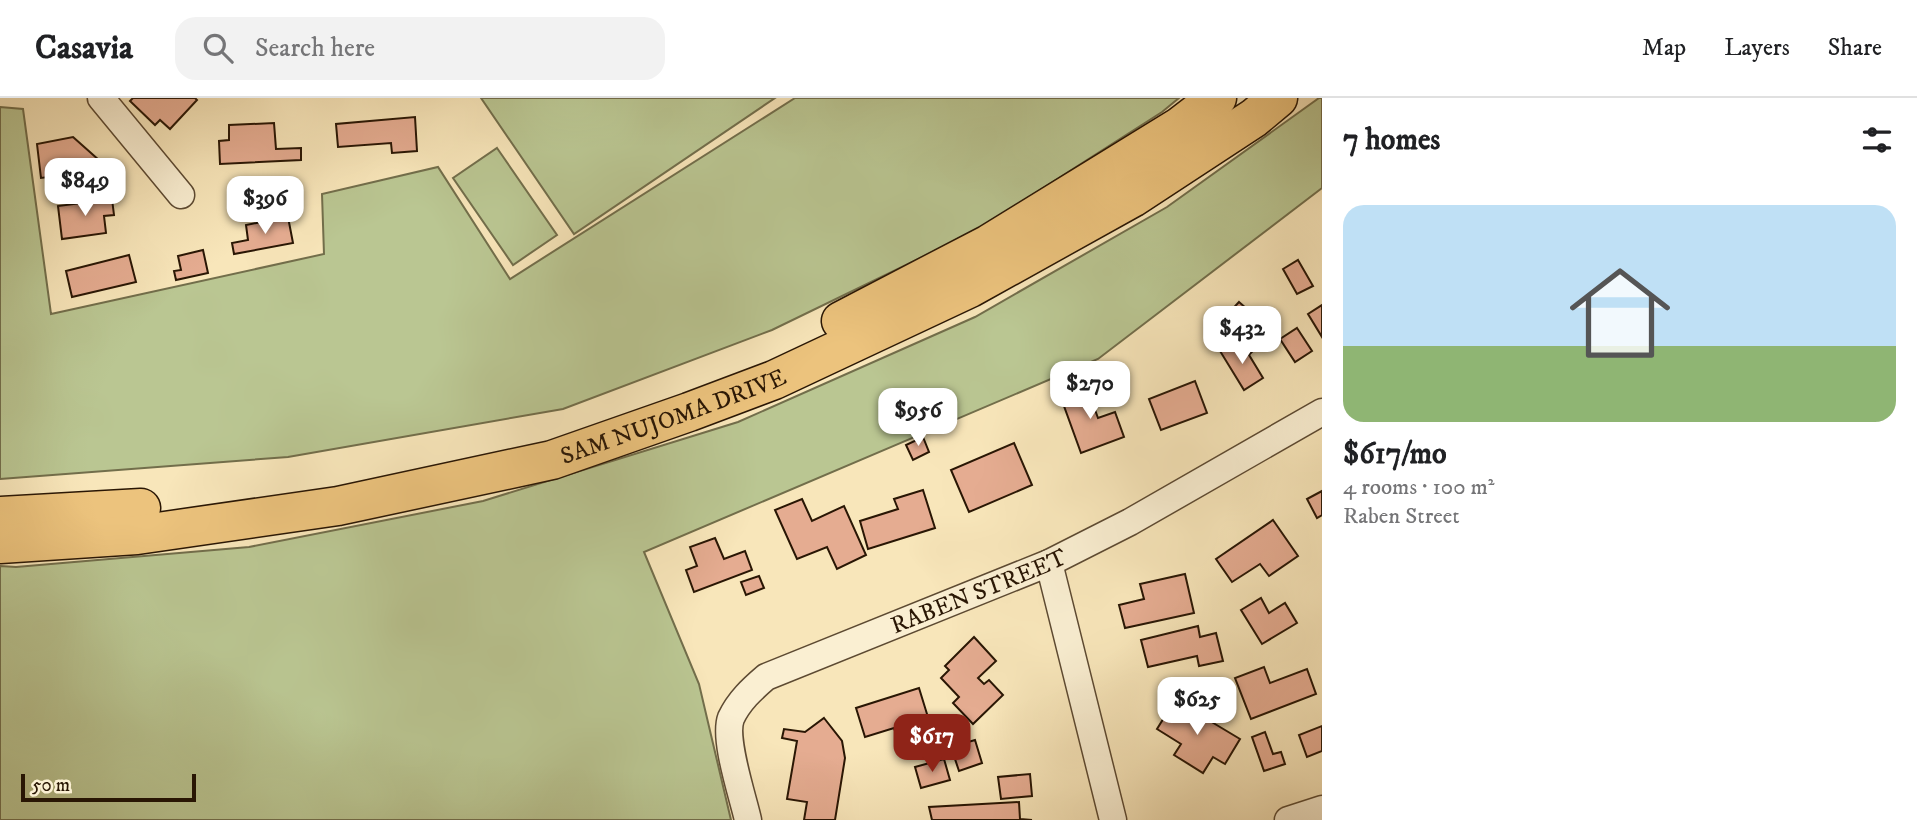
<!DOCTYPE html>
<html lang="en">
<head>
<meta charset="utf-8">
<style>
  :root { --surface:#fff; --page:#f2f2f2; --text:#202124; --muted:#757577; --line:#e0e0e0; --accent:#8f2418 }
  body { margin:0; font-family:"IM FELL DW Pica",serif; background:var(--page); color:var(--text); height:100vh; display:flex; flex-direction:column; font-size:26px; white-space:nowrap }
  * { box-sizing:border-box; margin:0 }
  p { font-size:23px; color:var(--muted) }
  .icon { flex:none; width:38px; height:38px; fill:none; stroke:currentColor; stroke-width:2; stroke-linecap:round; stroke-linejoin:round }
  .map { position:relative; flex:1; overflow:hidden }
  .drawer { display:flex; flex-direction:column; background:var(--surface); width:595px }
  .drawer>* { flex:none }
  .scale { position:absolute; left:21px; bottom:18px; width:175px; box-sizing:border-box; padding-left:7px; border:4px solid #291604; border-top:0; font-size:19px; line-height:24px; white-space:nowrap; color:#291604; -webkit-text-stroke:5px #faefd2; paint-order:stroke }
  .price { position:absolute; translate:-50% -60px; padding:0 16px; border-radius:14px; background:#fff; color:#222; font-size:23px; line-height:46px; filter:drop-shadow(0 2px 4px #0008) }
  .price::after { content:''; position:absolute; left:50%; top:42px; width:21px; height:16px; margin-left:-10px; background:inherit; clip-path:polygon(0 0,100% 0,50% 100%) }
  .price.selected { background:var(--accent); color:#fff }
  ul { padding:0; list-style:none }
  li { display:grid; align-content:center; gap:14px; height:371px; padding:0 21px }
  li+li { border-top:2px solid var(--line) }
  li span { display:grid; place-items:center; height:217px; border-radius:21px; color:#555 }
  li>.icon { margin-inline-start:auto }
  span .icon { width:126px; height:126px; fill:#fffc; stroke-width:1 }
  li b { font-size:30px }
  h2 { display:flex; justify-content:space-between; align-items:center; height:84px; padding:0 21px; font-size:30px }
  header { display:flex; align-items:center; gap:42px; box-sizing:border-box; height:98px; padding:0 35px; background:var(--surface); border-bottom:2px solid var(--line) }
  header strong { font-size:33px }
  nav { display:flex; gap:38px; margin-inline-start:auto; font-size:24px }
  .search { width:490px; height:63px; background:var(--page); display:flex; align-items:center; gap:18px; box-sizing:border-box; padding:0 24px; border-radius:21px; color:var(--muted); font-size:26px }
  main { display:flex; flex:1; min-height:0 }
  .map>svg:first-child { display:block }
  .green { fill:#bac692; stroke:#726e4b; stroke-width:2 }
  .building { fill:#e5ac91; stroke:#291604; stroke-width:2 }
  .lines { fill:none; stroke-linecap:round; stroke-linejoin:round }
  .minor-casing { stroke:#5d4a32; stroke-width:29 }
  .highway-casing { stroke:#291604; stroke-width:41 }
  .minor { stroke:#faefd2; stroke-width:26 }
  .highway { stroke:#ecc37d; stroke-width:38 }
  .labels { text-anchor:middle; stroke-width:7; stroke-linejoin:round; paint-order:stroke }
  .street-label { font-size:24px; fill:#291604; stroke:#faefd2 }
</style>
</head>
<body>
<header>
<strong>Casavia</strong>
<div class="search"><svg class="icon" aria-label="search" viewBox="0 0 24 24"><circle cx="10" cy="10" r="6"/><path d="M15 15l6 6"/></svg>Search here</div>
<nav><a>Map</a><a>Layers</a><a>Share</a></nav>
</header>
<main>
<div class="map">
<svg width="1322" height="722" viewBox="0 0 1322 722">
  <rect width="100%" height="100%" fill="#f8e6ba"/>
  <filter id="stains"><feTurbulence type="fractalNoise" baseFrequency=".00286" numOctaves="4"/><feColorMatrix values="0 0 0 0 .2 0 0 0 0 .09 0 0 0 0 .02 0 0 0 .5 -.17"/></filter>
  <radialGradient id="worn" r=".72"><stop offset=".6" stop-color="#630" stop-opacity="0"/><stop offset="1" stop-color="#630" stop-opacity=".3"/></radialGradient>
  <g class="green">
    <path d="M481 0H775L574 136Z"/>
    <path d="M795 0H1179L1162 14 976 133 772 232 563 311 288 359 0 381V9L23 11 51 216 324 156 322 96 438 69 510 181Z"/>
    <path d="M1319 0H1322V90L1098 261 644 454 699 586 731 722H0V468L16 469 249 449 483 403 738 324 975 219 1167 109Z"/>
    <path d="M497 50 557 137 513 167 453 80Z"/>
  </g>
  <g class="building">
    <path d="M133 0H195L197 2 170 31 160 22 155 27 130 3Z"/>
    <path d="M415 19 417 53 392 55 391 45 338 49 336 26Z"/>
    <path d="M274 25 276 51 301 50V62L220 66 219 43 229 42V27Z"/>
    <path d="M73 39 100 63 102 79 73 82 72 76 41 80 37 46Z"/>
    <path d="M112 101 114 117 104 118 106 135 62 141 58 108Z"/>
    <path d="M288 119 293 145 234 156 232 145 248 142 246 127Z"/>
    <path d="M203 152 208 175 176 182 174 173 181 172 178 158Z"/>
    <path d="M129 157 136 184 72 199 66 173Z"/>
    <path d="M1298 162 1313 188 1297 196 1283 171Z"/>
    <path d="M1239 204 1272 233 1249 257 1216 229Z"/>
    <path d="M1322 207V239L1308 216Z"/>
    <path d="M1297 230 1312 253 1295 264 1280 241Z"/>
    <path d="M1235 245 1249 257 1263 280 1244 292 1220 253Z"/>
    <path d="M1195 283 1207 315 1161 332 1149 301Z"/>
    <path d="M1086 287 1098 320 1115 314 1124 339 1081 355 1060 297Z"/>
    <path d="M923 339 929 354 913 362 906 347Z"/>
    <path d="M1014 345 1032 387 969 414 951 372Z"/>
    <path d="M923 392 935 430 868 451 860 423 898 411 894 401Z"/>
    <path d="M1322 393V417L1317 420 1307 401Z"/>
    <path d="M802 401 812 423 844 408 866 457 837 471 827 449 797 461 775 412Z"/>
    <path d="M1273 422 1298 458 1269 478 1260 466 1232 484 1216 461Z"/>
    <path d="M715 440 724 461 745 453 752 472 694 494 686 472 697 468 690 449Z"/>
    <path d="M1185 476 1194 515 1125 530 1119 507 1144 501 1140 486Z"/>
    <path d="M759 478 764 490 746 497 741 484Z"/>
    <path d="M1261 500 1269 515 1285 505 1297 525 1262 546 1241 512Z"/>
    <path d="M1198 528 1200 539 1216 535 1223 563 1199 568 1197 558 1148 569 1141 542Z"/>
    <path d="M974 539 996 563 978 580 984 586 989 582 1003 597 973 626 953 605 959 599 941 580 949 572 945 568Z"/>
    <path d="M1264 569 1270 585 1307 571 1316 596 1251 621 1235 580Z"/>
    <path d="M919 590 931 629 897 639 894 630 865 639 856 610Z"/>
    <path d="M1175 602 1240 641 1225 666 1213 659 1203 675 1174 657 1181 646 1157 631Z"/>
    <path d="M824 620 842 643 845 660 835 722H804L807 704 787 701 797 643 782 640 784 631 805 634Z"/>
    <path d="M1322 628V653L1307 659 1299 637Z"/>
    <path d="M1265 634 1273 656 1281 654 1285 666 1264 673 1252 639Z"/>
    <path d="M975 642 982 665 959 673 951 649Z"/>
    <path d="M944 661 950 682 921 690 915 669Z"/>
    <path d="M1030 676 1032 698 1001 701 998 679Z"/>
    <path d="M1019 704 1020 721 1032 722H932L929 709Z"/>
  </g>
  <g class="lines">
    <g class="minor-casing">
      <g id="minor">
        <path d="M101 0 181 97"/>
        <path d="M1049 465 1113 722"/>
        <path id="s1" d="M748 722C743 699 723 641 731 620 739 603 752 591 766 579L1049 465 1130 424 1322 314"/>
        <path d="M1288 722 1322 711"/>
      </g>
    </g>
    <g class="highway-casing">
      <g id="highway">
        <path d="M841 223 989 146 1179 29 1217 0"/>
        <path d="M0 418 141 410"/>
        <path id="s2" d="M0 446 137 437 338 408 552 362 689 314 774 282 970 190 1132 100 1254 20 1278 0"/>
      </g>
    </g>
    <use href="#minor" class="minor"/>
    <use href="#highway" class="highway"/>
  </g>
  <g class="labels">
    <g class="street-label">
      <text dy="8" stroke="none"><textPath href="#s2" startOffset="688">SAM NUJOMA DRIVE</textPath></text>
      <text dy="8" stroke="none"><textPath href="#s1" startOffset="388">RABEN STREET</textPath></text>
    </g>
  </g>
  <rect width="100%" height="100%" filter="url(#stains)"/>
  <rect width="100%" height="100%" fill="url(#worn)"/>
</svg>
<div class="scale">50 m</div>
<b class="price" style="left:85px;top:120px">$849</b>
<b class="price" style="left:265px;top:138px">$396</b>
<b class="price" style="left:1242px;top:268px">$432</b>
<b class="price" style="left:1090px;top:323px">$270</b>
<b class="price" style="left:918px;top:350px">$956</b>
<b class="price" style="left:1197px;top:639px">$625</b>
<b class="price selected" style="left:932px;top:676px">$617</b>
</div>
<section class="drawer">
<h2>7 homes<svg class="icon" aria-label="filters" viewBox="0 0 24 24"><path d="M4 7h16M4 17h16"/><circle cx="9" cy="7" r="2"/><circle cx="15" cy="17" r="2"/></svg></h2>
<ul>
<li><span style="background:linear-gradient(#bfe0f5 65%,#8fb573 0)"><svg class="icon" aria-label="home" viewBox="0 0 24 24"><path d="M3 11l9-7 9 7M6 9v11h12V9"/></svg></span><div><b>$617/mo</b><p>4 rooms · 100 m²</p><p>Raben Street</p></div></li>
</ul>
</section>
</main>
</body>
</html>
